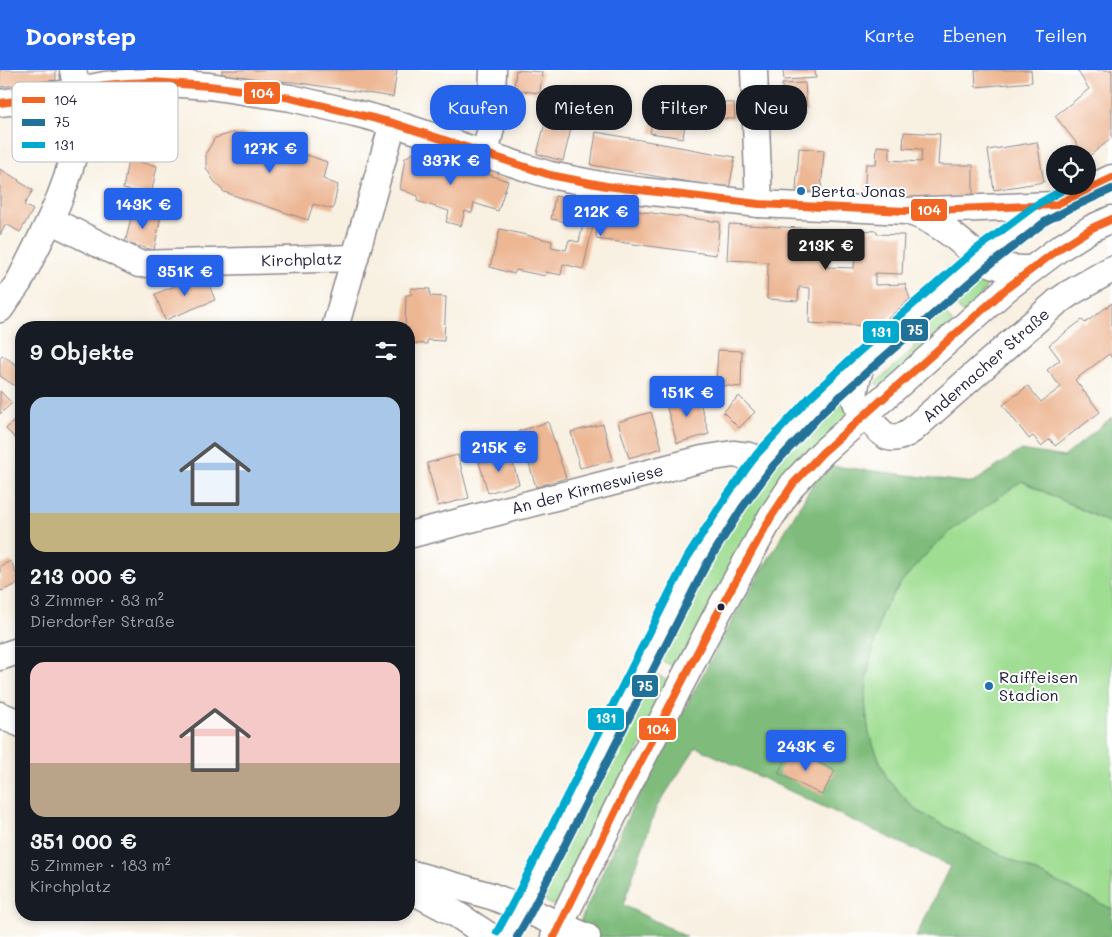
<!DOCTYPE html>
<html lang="de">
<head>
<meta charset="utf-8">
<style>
  :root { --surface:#171b24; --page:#20242c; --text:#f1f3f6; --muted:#9ea1a6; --line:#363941; --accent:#2563eb }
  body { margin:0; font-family:Mali,sans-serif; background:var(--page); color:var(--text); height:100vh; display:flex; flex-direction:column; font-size:19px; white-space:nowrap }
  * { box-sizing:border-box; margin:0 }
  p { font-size:16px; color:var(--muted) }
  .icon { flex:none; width:28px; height:28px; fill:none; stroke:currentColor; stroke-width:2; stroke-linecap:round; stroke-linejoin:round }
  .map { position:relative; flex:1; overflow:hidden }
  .side { position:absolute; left:15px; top:251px; width:400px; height:600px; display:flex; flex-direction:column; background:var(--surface); border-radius:20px; box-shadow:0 2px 8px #0003 }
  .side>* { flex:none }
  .banner { position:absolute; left:430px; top:15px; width:475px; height:45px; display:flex; gap:10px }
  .buttons { position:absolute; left:1046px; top:75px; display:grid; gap:10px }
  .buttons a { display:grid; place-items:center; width:50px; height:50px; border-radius:50%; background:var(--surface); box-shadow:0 2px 8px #0003; font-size:25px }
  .price { position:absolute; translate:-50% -42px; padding:0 11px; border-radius:5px; background:var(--accent); color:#fff; font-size:16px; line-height:32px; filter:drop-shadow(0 1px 2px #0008) }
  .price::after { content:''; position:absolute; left:50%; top:30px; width:15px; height:11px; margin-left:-8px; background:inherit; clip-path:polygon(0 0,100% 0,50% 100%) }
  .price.active { background:#222; color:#fff }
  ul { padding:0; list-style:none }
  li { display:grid; align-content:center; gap:10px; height:265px; padding:0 15px }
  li+li { border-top:1px solid var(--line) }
  li span { display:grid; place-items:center; height:155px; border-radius:15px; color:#555 }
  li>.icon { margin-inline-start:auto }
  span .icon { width:90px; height:90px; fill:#fffc; stroke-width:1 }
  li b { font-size:21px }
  h2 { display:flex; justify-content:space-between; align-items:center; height:60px; padding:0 15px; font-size:21px }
  .chip { padding:0 18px; border-radius:20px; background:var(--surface); box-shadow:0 2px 8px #0003; font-size:18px; line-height:45px }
  .chip.active { background:var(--accent); color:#fff }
  header { display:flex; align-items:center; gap:30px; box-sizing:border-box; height:70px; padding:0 25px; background:var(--accent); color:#fff }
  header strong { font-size:24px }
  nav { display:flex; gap:28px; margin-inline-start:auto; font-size:18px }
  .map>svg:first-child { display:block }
  .green { fill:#9fdd92; stroke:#608066 }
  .forest { fill:#7fbc7c; stroke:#506f5c }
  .building { fill:#edb794 }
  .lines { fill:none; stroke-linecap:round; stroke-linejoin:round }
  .minor-casing { stroke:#8d898e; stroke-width:29 }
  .minor { stroke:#fff; stroke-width:26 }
  .bus-1-casing { stroke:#fff; stroke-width:11 }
  .bus-2-casing { stroke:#fff; stroke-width:11 }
  .bus-3-casing { stroke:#fff; stroke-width:11 }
  .bus-1 { stroke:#f26522; stroke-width:8 }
  .bus-2 { stroke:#217299; stroke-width:8 }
  .bus-3 { stroke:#00a9ce; stroke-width:8 }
  .poi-dot { fill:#1f6fb2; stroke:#fff; stroke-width:2 }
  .bus-dot { fill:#22223b; stroke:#fff; stroke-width:2 }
  .labels { text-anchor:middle; stroke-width:4; stroke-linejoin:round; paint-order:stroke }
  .poi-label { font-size:16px; fill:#22223b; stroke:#fff; text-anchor:start }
  .street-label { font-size:16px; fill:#22223b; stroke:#fff }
  .key { fill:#fff; stroke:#bdbdc4; stroke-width:1 }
  .key-label { font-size:14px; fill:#22223b }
  .line-badge { stroke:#fff; stroke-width:2 }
  .badge-label { font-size:14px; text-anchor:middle; font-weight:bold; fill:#fff }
</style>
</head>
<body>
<header>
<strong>Doorstep</strong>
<nav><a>Karte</a><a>Ebenen</a><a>Teilen</a></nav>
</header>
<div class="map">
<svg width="1112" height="867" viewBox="0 0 1112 867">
  <rect width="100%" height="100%" fill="#fff"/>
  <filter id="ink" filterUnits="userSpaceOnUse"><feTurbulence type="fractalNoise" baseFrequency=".02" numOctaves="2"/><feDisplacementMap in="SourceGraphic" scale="10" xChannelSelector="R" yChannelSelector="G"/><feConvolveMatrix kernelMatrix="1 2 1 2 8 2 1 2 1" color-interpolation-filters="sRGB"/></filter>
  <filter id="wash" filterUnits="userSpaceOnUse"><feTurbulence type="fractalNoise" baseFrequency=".0096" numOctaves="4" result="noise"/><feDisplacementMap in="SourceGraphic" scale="20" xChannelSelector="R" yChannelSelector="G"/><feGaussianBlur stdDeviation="1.12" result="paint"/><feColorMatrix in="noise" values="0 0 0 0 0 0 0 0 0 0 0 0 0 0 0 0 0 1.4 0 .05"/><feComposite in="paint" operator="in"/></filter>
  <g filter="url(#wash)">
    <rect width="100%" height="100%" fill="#f8f0e1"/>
    <g class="green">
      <path d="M993 195 998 200 976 232 963 243 952 231Z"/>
      <path d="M942 239 953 253 880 318 876 313 912 280 928 252Z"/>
      <path d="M851 317 853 340 680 600 659 589 703 503 737 447 773 398Z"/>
      <path d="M1021 411 1112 454V839L979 774 917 741 887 709 869 664 865 633 868 600 882 541 903 510 928 482 953 459Z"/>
      <path d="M653 603 673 613 560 832 552 835 545 831 542 823Z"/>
    </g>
    <path class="forest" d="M1112 347V454L1022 411 953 459 928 482 903 510 882 541 868 600 865 633 869 664 887 709 917 741 979 774 1112 839V867H916L950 796 696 677 656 738 623 835 687 867H573L631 740 726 561 824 395 973 413 1021 380 1064 387Z"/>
    <g id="blocks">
      <g class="building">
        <path d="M0 0H56V10L0 17Z"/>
        <path d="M222 0H397L393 27 293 12 222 7Z"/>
        <path d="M516 0 542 2 540 23 514 20Z"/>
        <path d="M783 0H815L816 8 784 10Z"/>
        <path d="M975 0H1031L1032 12 976 17Z"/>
        <path d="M1077 0H1112V68L1088 87V84H1085L1055 46 1089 19Z"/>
        <path d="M805 13 807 42 784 43 782 14Z"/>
        <path d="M688 31 734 33 735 49 686 47 683 68 650 63 654 40 686 43Z"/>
        <path d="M546 49 572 55 563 91 537 84Z"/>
        <path d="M596 62 735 87 729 119 591 95Z"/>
        <path d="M904 62 940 64 938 95H973V128H864L866 94H876L877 76 890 77V90L921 92 922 79 903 78Z"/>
        <path d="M232 63H244L327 92 323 109 338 115 333 139 313 134 308 150 224 122 214 111 206 98V83L215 68Z"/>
        <path d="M1037 72 1044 112 994 120 988 80Z"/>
        <path d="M799 78 824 80 821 122 796 120Z"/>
        <path d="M413 83 430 86 508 111 498 141 474 133 472 143 465 141 461 156 446 152 449 141 417 131 418 126 400 119 405 88Z"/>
        <path d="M128 90 157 96 151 125 123 119Z"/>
        <path d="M0 99 19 110 18 111 33 120 24 135 33 140 20 162 6 154 0 165Z"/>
        <path d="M555 126 622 139 720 152 716 185 596 169 597 157 593 156 583 199 563 194 561 205 546 202 545 206 516 200 514 204 490 197 500 159 552 171 551 177 566 180 569 170 579 172 583 155 551 149Z"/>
        <path d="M133 140 161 146 154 180 125 173Z"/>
        <path d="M729 154 836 160 834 186H828L827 197 854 198 856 160 877 161V164L904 165 902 204 875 203V215L905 214 910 229 880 255 873 256 809 253 810 218 799 217 798 231 767 229 768 192 727 190Z"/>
        <path d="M205 204 215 230 165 250 155 224Z"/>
        <path d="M411 218 430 219V226L446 227 444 271 427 270V274L409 273V258H405L406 225H411Z"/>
        <path d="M1112 233V288L1109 284 1075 310 1100 342 1055 376 1050 369 1041 376 1033 366 1029 369 1003 335 1028 316 1041 332 1061 317 1047 300 1060 290 1049 275 1082 250 1085 253Z"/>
        <path d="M718 280 742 281 741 317 716 315Z"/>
        <path d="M2 285 21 298V320L0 306V288Z"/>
        <path d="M0 321 12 333 0 344Z"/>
        <path d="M697 322 709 364 677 373 665 331Z"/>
        <path d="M739 326 755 342 739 358 723 342Z"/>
        <path d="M651 342 662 378 629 388 618 352Z"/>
        <path d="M21 344V374L6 359Z"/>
        <path d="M548 352 566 408 536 417 519 361Z"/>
        <path d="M603 354 613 390 580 398 571 362Z"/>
        <path d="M510 383 519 414 488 423 479 392Z"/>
        <path d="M458 385 469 428 438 436 427 393Z"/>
        <path d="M11 491 20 513 1 521 0 518V496Z"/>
        <path d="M791 679 835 701 822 725 778 703Z"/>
      </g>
    </g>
  </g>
  <g filter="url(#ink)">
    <use href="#blocks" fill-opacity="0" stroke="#8d898e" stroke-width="1"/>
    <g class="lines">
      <g class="minor-casing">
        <g id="minor">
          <path d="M754 0 759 134"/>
          <path d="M0 33 47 27 105 15 127 13 153 12 209 16 291 28 355 43 393 53 524 97 550 105 606 116 643 121 759 134 906 141 1055 135"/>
          <path d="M485 83 491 58 493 0"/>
          <path d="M910 142C938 151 959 170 981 189 998 198 1011 199 1030 199"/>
          <path id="s1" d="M50 150 139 194 355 188"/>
          <path d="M0 239 19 212 50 150 60 127 67 108 80 63 81 50V39L73 0"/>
          <path d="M335 258 393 53"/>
          <path id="s2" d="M861 294C859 305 853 318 855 329 857 337 862 342 868 348 883 365 890 376 912 360L1057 232 1070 223 1112 199"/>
          <path id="s3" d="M409 465 702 389 733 384 749 386 765 390"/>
          <path d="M0 587 21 580"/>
          <path d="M0 645 21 654"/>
          <path d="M409 803 491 826 522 838 587 867"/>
          <path d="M409 819 456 844 491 867"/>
          <path d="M506 867 522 838 696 492 734 432 765 390 783 370 816 335 861 294 981 189 1041 143 1071 127 1112 108"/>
          <path d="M554 867 625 722 715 548 771 447 793 414 822 383 1007 218 1060 178 1092 158 1112 149"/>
        </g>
      </g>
      <use href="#minor" class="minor"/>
      <g class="bus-1-casing">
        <g id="bus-1">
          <path d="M0 33 47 27 105 15 127 13 153 12 209 16 242 20 291 28 393 53 550 105 606 116 759 134 906 141 1055 135 1112 108"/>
          <path d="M554 867 625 722 715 548 771 447 793 414 822 383 1007 218 1060 178 1092 158 1112 149"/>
        </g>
      </g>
      <g class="bus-2-casing">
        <path id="bus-2" d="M517 867 531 842 705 497 742 438 773 396 823 342 868 301 987 197 1046 151 1075 136 1112 119"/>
      </g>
      <g class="bus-3-casing">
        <path id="bus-3" d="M497 862 513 833 687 488 726 427 757 384 809 328 854 286 974 181 1036 135 1070 116"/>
      </g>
      <use href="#bus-1" class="bus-1"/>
      <use href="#bus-2" class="bus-2"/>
      <use href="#bus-3" class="bus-3"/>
    </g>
  </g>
  <g class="poi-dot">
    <circle cx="801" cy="121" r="5"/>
    <circle cx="989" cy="616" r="5"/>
  </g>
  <circle class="bus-dot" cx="721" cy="537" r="4.5"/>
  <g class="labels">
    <g class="poi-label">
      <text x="811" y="127">Berta Jonas</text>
      <text x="999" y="613">Raiffeisen<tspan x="999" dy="18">Stadion</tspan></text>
    </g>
    <g class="street-label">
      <text dy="6" stroke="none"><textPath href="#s1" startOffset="262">Kirchplatz</textPath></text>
      <text dy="6" stroke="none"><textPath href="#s2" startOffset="211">Andernacher Straße</textPath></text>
      <text dy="6" stroke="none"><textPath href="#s3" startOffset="184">An der Kirmeswiese</textPath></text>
    </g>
  </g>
  <rect x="12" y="12" width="166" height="80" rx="8" class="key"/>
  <rect x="22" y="27" width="23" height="6" fill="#f26522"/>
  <rect x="22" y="49" width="23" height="7" fill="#217299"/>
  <rect x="22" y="72" width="23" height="6" fill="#00a9ce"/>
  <g class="key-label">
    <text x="54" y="35">104</text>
    <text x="54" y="57">75</text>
    <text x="54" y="80">131</text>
  </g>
  <g class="line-badge">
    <rect x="243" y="11" width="38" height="24" rx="5" fill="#f26522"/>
    <rect x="910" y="128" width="38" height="24" rx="5" fill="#f26522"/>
    <rect x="900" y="248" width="29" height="24" rx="5" fill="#217299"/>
    <rect x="862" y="250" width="38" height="24" rx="5" fill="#00a9ce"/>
    <rect x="631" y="604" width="28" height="24" rx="5" fill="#217299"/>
    <rect x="587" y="637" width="38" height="24" rx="5" fill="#00a9ce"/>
    <rect x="638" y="647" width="39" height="24" rx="5" fill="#f26522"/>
  </g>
  <g class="badge-label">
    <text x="262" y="28">104</text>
    <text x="929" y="145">104</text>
    <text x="915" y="265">75</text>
    <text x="881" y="267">131</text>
    <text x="645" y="621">75</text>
    <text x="606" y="653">131</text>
    <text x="658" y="664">104</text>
  </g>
</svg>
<div class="buttons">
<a><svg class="icon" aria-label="locate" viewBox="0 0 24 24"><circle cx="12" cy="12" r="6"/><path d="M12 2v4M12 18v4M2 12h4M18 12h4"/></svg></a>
</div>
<b class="price" style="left:270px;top:104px">127K €</b>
<b class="price" style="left:451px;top:116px">337K €</b>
<b class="price" style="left:143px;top:160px">143K €</b>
<b class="price" style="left:601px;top:167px">212K €</b>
<b class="price active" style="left:826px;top:201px">213K €</b>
<b class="price" style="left:185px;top:227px">351K €</b>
<b class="price" style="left:687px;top:348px">151K €</b>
<b class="price" style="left:499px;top:403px">215K €</b>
<b class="price" style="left:806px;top:702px">243K €</b>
<div class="banner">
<a class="chip active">Kaufen</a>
<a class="chip">Mieten</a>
<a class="chip">Filter</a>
<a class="chip">Neu</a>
</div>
<section class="side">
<h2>9 Objekte<svg class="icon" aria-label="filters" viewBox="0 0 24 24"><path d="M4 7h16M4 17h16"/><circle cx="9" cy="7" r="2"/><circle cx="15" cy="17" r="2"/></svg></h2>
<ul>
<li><span style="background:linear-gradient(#a9c7e8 75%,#c2b280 0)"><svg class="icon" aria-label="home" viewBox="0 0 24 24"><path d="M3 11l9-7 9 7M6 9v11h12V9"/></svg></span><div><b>213 000 €</b><p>3 Zimmer · 83 m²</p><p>Dierdorfer Straße</p></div></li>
<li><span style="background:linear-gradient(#f6c9c9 65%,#b9a48a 0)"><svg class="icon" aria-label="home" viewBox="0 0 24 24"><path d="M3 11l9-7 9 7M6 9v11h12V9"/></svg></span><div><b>351 000 €</b><p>5 Zimmer · 183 m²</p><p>Kirchplatz</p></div></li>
</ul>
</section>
</div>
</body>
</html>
